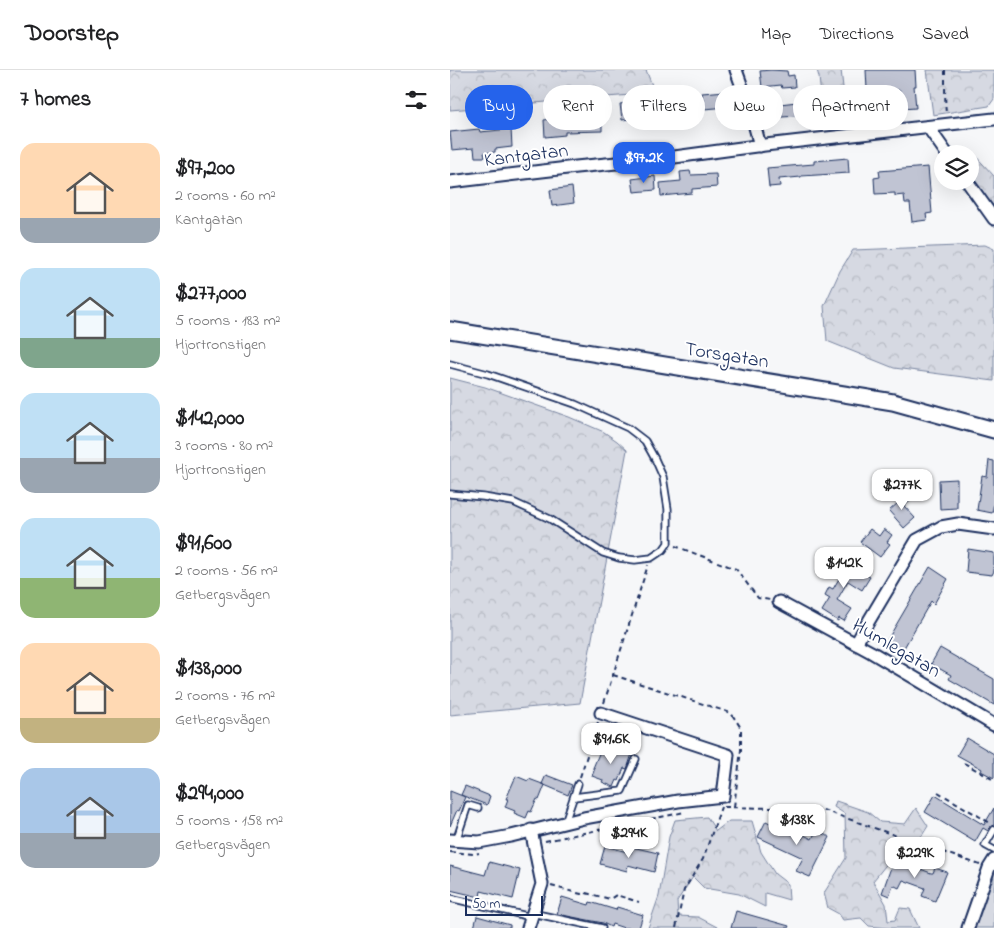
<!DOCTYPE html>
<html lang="en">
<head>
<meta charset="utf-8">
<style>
  :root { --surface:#fff; --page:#f6f6f6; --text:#202124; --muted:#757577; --line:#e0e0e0; --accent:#2563eb }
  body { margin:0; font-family:"Indie Flower",sans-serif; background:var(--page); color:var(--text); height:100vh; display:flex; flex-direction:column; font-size:19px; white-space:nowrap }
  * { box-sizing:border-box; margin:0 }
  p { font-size:16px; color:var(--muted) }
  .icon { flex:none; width:28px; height:28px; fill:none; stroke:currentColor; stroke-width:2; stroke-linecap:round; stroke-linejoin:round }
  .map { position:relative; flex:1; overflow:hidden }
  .panel { display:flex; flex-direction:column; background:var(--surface); width:450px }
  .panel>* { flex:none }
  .top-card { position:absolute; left:15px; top:15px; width:454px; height:45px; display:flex; gap:10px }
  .controls { position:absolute; left:484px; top:75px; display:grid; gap:10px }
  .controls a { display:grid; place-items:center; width:45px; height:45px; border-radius:50%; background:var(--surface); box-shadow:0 5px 20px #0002; font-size:25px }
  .scale { position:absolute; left:15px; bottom:12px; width:78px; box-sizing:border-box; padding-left:5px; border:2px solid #1b2f5e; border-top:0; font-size:14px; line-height:18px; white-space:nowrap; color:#1b2f5e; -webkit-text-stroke:4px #fff; paint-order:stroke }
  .price { position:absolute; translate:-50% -42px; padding:0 11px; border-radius:10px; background:#fff; color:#222; font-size:16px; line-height:32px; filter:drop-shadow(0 1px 2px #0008) }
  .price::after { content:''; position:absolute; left:50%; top:30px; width:15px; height:11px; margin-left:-8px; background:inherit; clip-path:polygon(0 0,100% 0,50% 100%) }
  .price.current { background:var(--accent); color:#fff }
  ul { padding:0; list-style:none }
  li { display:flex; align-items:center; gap:15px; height:125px; padding:0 20px }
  li span { display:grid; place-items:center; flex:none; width:140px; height:100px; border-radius:15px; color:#555 }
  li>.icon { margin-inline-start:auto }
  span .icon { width:60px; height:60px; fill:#fffc; stroke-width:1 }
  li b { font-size:21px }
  h2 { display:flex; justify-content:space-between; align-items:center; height:60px; padding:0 20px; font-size:21px }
  .tag { padding:0 18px; border-radius:22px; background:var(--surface); box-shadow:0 5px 20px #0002; font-size:18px; line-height:45px }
  .tag.current { background:var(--accent); color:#fff }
  header { display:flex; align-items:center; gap:30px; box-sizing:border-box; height:70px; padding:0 25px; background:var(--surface); border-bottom:1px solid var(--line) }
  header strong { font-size:24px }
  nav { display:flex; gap:28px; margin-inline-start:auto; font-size:18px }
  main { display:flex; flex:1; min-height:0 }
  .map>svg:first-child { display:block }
  .grass { fill:#d6d9e2; stroke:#7884a0 }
  .forest { fill:url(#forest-crowns); stroke:#7884a0 }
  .building { fill:#c0c4d3; stroke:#1b2f5e }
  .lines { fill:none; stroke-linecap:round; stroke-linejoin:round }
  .service-casing { stroke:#1b2f5e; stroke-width:9 }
  .minor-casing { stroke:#1b2f5e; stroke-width:15 }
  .secondary-casing { stroke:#1b2f5e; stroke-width:19 }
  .path { stroke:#1b2f5e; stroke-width:2; stroke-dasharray:5 4; stroke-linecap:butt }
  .service { stroke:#fff; stroke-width:5.5 }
  .minor { stroke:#fff; stroke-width:11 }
  .secondary { stroke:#fff; stroke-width:15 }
  .labels { text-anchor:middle; stroke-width:4; stroke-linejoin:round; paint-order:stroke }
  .street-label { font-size:20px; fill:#1b2f5e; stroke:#fff }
</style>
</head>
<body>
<header>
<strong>Doorstep</strong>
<nav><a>Map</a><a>Directions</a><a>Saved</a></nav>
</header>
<main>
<section class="panel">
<h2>7 homes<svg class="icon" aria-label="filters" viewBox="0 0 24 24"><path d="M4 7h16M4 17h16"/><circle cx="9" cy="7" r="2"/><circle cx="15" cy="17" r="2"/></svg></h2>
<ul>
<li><span style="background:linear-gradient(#ffd9b3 75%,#9aa5b1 0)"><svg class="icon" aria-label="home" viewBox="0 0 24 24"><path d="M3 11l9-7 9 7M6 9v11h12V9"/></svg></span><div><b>$97,200</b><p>2 rooms · 60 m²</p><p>Kantgatan</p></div></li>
<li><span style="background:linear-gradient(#bfe0f5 70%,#7fa58c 0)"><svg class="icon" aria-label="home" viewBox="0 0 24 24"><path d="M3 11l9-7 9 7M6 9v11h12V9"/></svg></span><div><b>$277,000</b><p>5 rooms · 183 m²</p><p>Hjortronstigen</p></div></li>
<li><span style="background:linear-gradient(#bfe0f5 65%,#9aa5b1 0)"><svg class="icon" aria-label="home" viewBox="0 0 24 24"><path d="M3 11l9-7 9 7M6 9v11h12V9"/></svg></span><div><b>$142,000</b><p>3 rooms · 80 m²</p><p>Hjortronstigen</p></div></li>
<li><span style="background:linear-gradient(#bfe0f5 60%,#8fb573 0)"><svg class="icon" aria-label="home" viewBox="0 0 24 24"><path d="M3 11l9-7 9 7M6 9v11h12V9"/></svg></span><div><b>$91,600</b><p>2 rooms · 56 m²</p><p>Getbergsvägen</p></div></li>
<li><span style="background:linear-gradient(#ffd9b3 75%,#c2b280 0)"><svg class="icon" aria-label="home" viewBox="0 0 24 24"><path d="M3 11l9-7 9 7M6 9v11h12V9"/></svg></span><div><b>$138,000</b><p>2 rooms · 76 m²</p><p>Getbergsvägen</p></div></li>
<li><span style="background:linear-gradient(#a9c7e8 65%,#9aa5b1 0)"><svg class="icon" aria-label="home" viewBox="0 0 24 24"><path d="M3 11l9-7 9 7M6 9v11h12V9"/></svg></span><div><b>$294,000</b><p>5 rooms · 158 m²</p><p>Getbergsvägen</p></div></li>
</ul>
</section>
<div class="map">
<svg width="544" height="858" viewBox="0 0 544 858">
  <defs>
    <pattern id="forest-crowns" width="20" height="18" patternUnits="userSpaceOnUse" patternTransform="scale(1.25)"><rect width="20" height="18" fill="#d6d9e2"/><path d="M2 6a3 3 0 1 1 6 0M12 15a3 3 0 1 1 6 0" fill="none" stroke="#b7bbc4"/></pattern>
  </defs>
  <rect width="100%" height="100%" fill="#f6f7f9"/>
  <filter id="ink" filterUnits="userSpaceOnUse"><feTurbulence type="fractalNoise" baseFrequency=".02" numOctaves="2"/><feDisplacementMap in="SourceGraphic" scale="10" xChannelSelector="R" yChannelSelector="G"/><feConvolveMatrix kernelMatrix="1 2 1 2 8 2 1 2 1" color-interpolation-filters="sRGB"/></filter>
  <g filter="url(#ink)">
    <path class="grass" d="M544 800V858H519Z"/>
    <g class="forest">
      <path d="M0 0H196L205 23 0 40Z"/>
      <path d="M367 0H391L397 52 374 55 369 7Z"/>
      <path d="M477 0H544V29L539 36 483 45Z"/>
      <path d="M521 81 544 106V137L520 107V84H518Z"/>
      <path d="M535 175 544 179V311L444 298 377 271 374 236 390 201 403 180Z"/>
      <path d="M0 308 35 317 119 347 154 362 167 371 177 380 130 633 0 645Z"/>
      <path d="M386 731 418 742 430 752 455 754 466 738 478 756 463 780 468 787 466 793 443 786 423 811 436 834 438 851 445 850 450 838 460 839 469 858H438L419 856 411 848 393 850 389 844 378 838 374 823 396 788 395 744 384 737Z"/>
      <path d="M257 747 266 761 279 751H302L311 782 325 804 338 814 339 830 315 823V837L289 824 254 818 243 807 227 831 228 846 248 847 267 857V858H198L209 826 219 767 225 750Z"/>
    </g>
    <g class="building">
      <path d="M321 0 337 1 338 6 344 5 345 17 332 18 331 15 312 17 310 1Z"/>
      <path d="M416 0H465L466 16H464L466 38 451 39 450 20 427 21V18L417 19Z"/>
      <path d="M276 21 278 37 254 39 252 23Z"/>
      <path d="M233 27 236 48 214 50 211 29Z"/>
      <path d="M193 31 195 47 172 50 170 34Z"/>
      <path d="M355 31 356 39 367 38 368 48 349 50V46L332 47 330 34Z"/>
      <path d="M282 36 284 49 272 51 271 38Z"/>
      <path d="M114 47V49L152 48V61L115 62V65L95 67 94 50Z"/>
      <path d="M29 59 30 62 61 59 62 77 45 79V82L34 83 35 87H25L24 78 2 80 0 62Z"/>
      <path d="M398 88 399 103 351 106V107L329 109 330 116 319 117 317 98 364 94V91Z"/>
      <path d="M478 97 482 143 476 144 477 150 462 152 460 133H455L454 125 445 126V123L425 124 424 108 430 107 429 101Z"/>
      <path d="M240 101 241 105 266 104 267 117 242 119V123L211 126 210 113 231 111 230 102Z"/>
      <path d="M205 106 206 120 184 122 182 109Z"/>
      <path d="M122 117 124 133 102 136 100 120Z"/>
      <path d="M539 390 544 391V433L542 443 527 440 532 406 537 407Z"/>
      <path d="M507 409V438L490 439 489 410Z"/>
      <path d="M452 422 460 431 454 436 465 448 454 458 439 441 449 432 445 428Z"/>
      <path d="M420 459 429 466 434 459 442 465 437 472 440 474 430 487 410 472Z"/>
      <path d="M518 479 544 483V501L542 505 516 502Z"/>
      <path d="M396 483 408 490 403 497 420 507 412 520 398 511 387 530 402 539 394 551 389 548 388 551 372 541 380 528 375 525 379 517 383 519 397 495 391 491Z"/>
      <path d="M480 497 498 509 484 534 481 531 451 583 435 574Z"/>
      <path d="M490 578 544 609V635L499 609 501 605 481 594Z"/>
      <path d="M517 668 544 684V708L531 701 532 699 507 685Z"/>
      <path d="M153 674 182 684 177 699 174 698 169 711 167 710 164 717 152 712 153 710 142 706 145 698H143Z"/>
      <path d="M96 705 122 715 118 725 92 714Z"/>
      <path d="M66 706 78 711 79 709 95 715 89 730 87 729 81 742 79 741 76 748 64 743 65 741 55 737 58 729H56Z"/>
      <path d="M15 716 40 726 37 735 11 725Z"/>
      <path d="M0 721 15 727 9 741 7 740 0 756Z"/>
      <path d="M485 725 534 755 544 738V755L541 756 538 761 533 758 525 772 475 742Z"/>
      <path d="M316 751 352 769 354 765 362 769 366 761 380 767 360 807 346 801 353 788 308 767Z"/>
      <path d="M155 776 181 783 182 777 208 783 204 802 178 795 177 801 150 794Z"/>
      <path d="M444 789 481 803H483L485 798 497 802 485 831 472 826 475 818 453 810 449 818 443 815 439 826 432 823Z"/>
      <path d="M39 792 70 800 63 829 31 821 30 827 0 820V796L35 805Z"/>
      <path d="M112 827 139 835 140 832 166 840 167 837 193 845 189 858H174L162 854 161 857 153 853 107 844Z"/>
      <path d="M286 841 339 856 338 858H281Z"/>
      <path d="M27 846 60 855V858H24Z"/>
    </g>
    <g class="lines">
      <g class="service-casing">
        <g id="service">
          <path d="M0 294 38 304 125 334 178 358 195 371 205 389 213 407 218 439V473L213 480 201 488 185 490 169 488 153 483 100 449 63 432 33 427 0 424"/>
          <path d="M124 727 172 721 186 689"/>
          <path d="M115 752 128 714"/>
          <path d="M544 760 535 775 544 780"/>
          <path d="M6 771 18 735 28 738"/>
          <path d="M0 828 81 847"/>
          <path d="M82 843 152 858"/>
        </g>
      </g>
      <g class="minor-casing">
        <g id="minor">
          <path d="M286 0 301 42 310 76"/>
          <path d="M478 57 497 84"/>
          <path d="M517 111 544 149"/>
          <path d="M0 112 126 97 217 88 306 76 544 49"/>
          <path d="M329 532 421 582 544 655"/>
          <path d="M406 574 417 554 467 470 491 457 508 454 544 459"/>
          <path d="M0 770 29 772 61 766 134 748 228 731 273 726 278 685 151 643"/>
          <path d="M78 858 92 814 81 760"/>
          <path d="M518 858 539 798 544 790"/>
        </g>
      </g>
      <g class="secondary-casing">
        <path id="secondary" d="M0 260 443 332 544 360"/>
      </g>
      <g class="path">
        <path d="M495 0C495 15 495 30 496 45"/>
        <path d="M225 476 286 499 308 528 320 530"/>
        <path d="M163 605 281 643 291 658V680L284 737"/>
        <path d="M154 633 198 495"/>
        <path d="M514 693 544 710"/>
        <path d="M130 707 148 652"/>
        <path d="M488 722 542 754"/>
        <path d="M274 737 370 739 530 795"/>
        <path d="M95 771 235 742"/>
        <path d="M0 782 24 784 29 783"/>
        <path d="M101 816 131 824 136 823 160 829 166 825 189 832"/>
        <path d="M226 858 234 820 253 789 271 737"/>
      </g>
      <use href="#service" class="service"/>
      <use href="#minor" class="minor"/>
      <use href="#secondary" class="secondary"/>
    </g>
  </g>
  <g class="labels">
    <g class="street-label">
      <text transform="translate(76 84) rotate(-7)" y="7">Kantgatan</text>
      <text transform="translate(277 284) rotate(9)" y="7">Torsgatan</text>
      <text transform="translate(447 577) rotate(30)" y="7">Humlegatan</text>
    </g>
  </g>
</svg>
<div class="controls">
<a><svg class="icon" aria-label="layers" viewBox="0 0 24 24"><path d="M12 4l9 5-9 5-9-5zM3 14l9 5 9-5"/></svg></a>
</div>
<div class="scale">50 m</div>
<b class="price current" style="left:194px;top:114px">$97.2K</b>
<b class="price" style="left:452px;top:441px">$277K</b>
<b class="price" style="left:394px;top:519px">$142K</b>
<b class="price" style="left:161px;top:695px">$91.6K</b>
<b class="price" style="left:347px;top:776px">$138K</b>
<b class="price" style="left:179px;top:789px">$294K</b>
<b class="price" style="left:465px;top:809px">$229K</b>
<div class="top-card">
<a class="tag current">Buy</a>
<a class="tag">Rent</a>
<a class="tag">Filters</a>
<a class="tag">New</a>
<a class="tag">Apartment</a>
</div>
</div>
</main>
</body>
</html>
